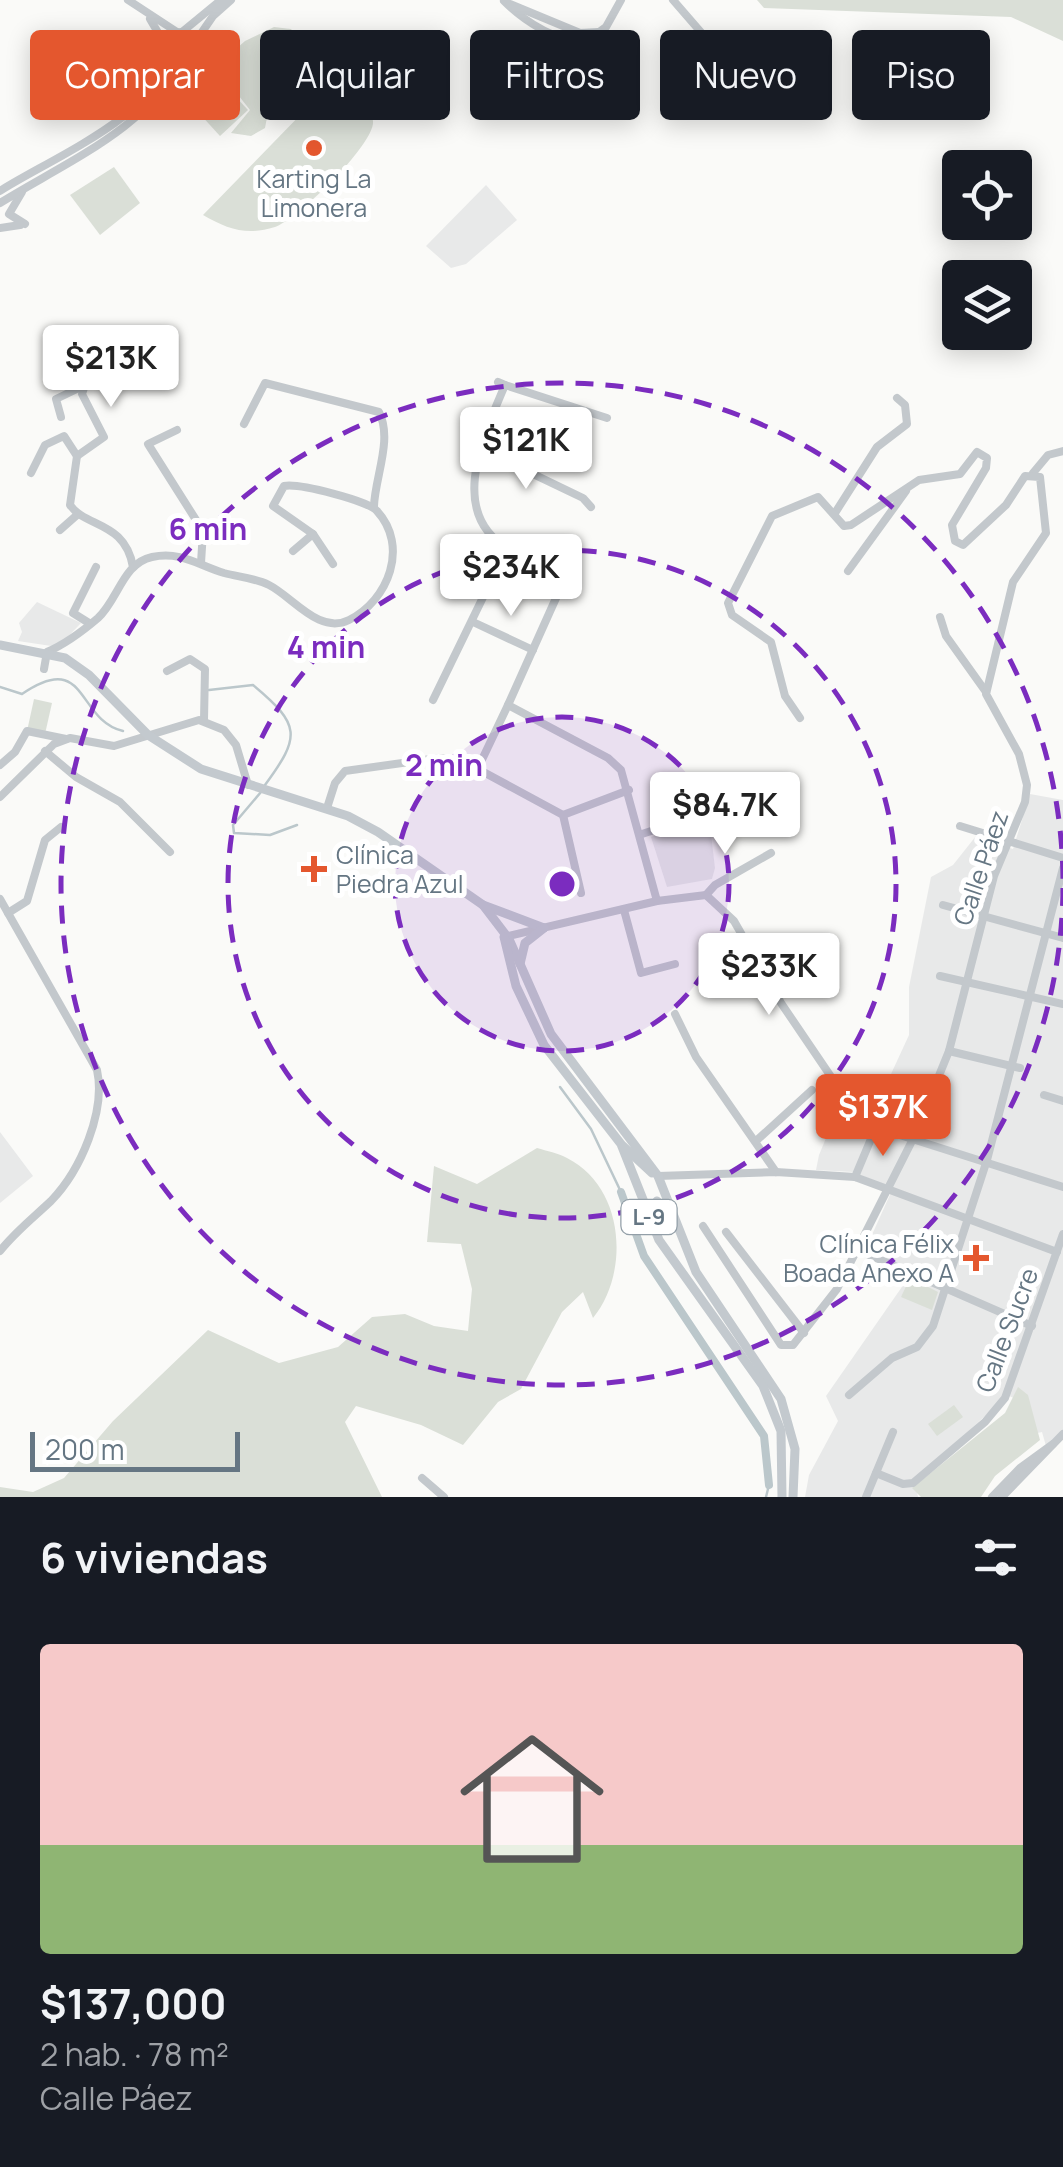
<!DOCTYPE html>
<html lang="es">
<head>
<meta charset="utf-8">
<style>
  :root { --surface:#171b24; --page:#20242c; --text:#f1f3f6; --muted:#9ea1a6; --line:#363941; --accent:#e4572e }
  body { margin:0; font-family:Manrope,sans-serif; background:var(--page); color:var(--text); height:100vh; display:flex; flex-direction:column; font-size:38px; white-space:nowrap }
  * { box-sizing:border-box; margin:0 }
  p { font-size:32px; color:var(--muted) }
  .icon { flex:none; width:55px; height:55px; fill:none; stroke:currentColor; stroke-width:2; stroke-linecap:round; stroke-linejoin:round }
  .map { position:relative; height:1497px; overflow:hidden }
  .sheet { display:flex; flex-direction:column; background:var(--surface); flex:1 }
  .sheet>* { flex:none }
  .banner { position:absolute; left:30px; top:30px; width:1005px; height:90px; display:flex; gap:20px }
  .tools { position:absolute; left:942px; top:150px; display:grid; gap:20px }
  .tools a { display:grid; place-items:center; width:90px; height:90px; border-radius:10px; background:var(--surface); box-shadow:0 5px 25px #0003; font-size:50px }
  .scale { position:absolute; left:30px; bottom:25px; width:210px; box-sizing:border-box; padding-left:10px; border:5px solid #657683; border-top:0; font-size:28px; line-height:35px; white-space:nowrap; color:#657683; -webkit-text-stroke:8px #fff; paint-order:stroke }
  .price { position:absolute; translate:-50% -85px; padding:0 22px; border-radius:10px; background:#fff; color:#222; font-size:32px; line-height:65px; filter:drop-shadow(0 2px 5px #0008) }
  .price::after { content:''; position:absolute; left:50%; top:60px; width:30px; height:22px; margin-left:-15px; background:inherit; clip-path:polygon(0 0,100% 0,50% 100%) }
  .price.current { background:var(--accent); color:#fff }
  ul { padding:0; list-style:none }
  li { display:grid; align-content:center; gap:20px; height:530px; padding:0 40px }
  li+li { border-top:2px solid var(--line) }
  li span { display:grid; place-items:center; height:310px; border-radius:10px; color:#555 }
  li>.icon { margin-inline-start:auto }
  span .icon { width:180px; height:180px; fill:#fffc; stroke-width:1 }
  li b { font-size:42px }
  h2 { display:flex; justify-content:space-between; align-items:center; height:120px; padding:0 40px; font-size:42px }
  .tag { padding:0 35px; border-radius:10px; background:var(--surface); box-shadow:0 5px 25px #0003; font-size:35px; line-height:90px }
  .tag.current { background:var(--accent); color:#fff }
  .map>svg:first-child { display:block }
  .built { fill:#e8e9e9 }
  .green { fill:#dadfd7 }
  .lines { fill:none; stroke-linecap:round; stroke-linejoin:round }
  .stream { stroke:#bbc7cb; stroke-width:2.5 }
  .canal { stroke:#bbc7cb; stroke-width:8 }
  .minor { stroke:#c3c8cc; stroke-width:8 }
  .major { stroke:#c3c9ce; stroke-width:9 }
  .ring { fill:none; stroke:#7b2cbf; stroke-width:5; stroke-dasharray:18 12 }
  .poi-dot { fill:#e4572e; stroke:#fff; stroke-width:4 }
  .labels { text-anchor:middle; stroke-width:10; stroke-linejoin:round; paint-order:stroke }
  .shield { fill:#fff; stroke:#939fa8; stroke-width:2.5 }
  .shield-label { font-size:22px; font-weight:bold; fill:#657683 }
  .poi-label { font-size:25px; fill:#657683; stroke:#fff }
  .street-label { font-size:25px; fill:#657683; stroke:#fff }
  .centre { fill:#7b2cbf; stroke:#fff; stroke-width:5 }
  .ring-label { font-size:30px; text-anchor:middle; font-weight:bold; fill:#7b2cbf; stroke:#fff; stroke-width:10; stroke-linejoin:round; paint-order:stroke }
</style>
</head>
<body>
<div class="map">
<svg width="1063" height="1497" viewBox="0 0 1063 1497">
  <rect width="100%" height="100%" fill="#fafaf8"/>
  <g class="built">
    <path d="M486 185 517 220 466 264 451 268 426 246Z"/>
    <path d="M37 602 81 623 58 647 18 641 22 632 19 623Z"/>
    <path d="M1030 794 1063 800V1432L1046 1446 1042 1432 1033 1434 1020 1401 1007 1395 915 1482 918 1497H805L809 1475 838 1421 826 1396 913 1271 866 1248 893 1188 853 1172 816 1170 819 1155 826 1138 859 1108 865 1097 887 1095 885 1087 909 1035V987L931 877 953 865 976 836 1013 849Z"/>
    <path d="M709 817 715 868 712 879 667 887 651 837Z"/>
    <path d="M0 1132 33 1176 0 1203Z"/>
  </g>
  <g class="green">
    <path d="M757 0H1063V41L1011 17 764 8Z"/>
    <path d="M274 27 291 29 301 41C289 77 272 89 265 128L251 136 231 133 250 110 216 67 245 41Z"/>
    <path d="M216 76 248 110 220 136 188 101Z"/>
    <path d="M320 79C337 88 370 99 373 121 376 143 297 220 275 227 247 236 227 229 203 215L307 108Z"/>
    <path d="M114 167 140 203 100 235 70 195Z"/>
    <path d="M34 699 52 703 45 734 27 731Z"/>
    <path d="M537 1148C547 1151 558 1153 567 1158 625 1187 630 1273 593 1318L583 1292 562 1312 521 1389 498 1402 463 1445 421 1425 356 1406 345 1422 382 1497H0V1487L33 1492 64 1478 113 1421 208 1330 279 1363 338 1347 372 1317 405 1314 434 1326 468 1331 472 1289 461 1244 427 1242 434 1166 477 1184Z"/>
    <path d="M910 1278 938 1292 932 1310 901 1297Z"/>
    <path d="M1018 1387 1028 1395 1040 1440 995 1476 981 1497H921L912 1488 1005 1413Z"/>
    <path d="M954 1405 963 1417 937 1436 928 1424Z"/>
  </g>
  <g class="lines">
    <g class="stream">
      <path d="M0 687 22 694C88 649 76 720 123 731"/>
      <path d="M209 690 253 685C301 725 301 736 265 785"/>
      <path d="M261 792 233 825 234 833 270 835 297 825"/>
      <path d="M560 1087 591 1129 621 1192"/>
      <path d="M766 1497 769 1485"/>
    </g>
    <path class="canal" d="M621 1192 644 1256 764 1436 769 1485"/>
    <g class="minor">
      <path d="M128 0 177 32"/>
      <path d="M673 0 719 53"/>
      <path d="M504 1C525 22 553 39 584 43L606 27 621 0"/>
      <path d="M510 4 580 33 599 32"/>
      <path d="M150 19 166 46"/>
      <path d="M182 32 221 0"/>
      <path d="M192 46 182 32 173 33 167 44 173 55 187 54 213 16 231 0"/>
      <path d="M0 191C48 160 163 113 170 52"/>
      <path d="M22 192 9 214 25 224"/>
      <path d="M0 203C68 161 149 128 187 54"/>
      <path d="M0 228 20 225"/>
      <path d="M498 382 505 385C484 435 446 514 509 549 527 559 550 563 565 578L508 705"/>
      <path d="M505 385 607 418"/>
      <path d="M61 417 56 399 81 387"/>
      <path d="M244 424 265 383 379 412C393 439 375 477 374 506"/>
      <path d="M177 430 148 444 203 531 201 563"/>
      <path d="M481 449 583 498 591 507"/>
      <path d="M77 456 104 437 82 394 86 382C118 365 139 368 172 381"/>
      <path d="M31 473 45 445 64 436 77 456 70 505C86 528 125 521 133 567"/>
      <path d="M1033 473 1048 455 1063 451"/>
      <path d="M835 513 877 447 907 424 905 405 897 398"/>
      <path d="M60 530 77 515"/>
      <path d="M293 551 313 534"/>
      <path d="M848 571 906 491"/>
      <path d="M940 617 946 636 986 692"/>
      <path d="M473 622 533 650"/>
      <path d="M89 623 73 613 96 567"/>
      <path d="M44 669 47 652C63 645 84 630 98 618 118 600 123 563 152 557 181 551 198 565 224 573 239 577 255 578 269 585 293 597 319 635 349 620 389 600 409 546 377 511 369 501 299 483 284 486L273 506 313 534 333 564"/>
      <path d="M167 671 190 659 205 669 204 720"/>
      <path d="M433 700 507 548"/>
      <path d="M45 751 76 777 120 802 170 852"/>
      <path d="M0 765 15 752 27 731 66 739"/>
      <path d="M479 766 508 705 608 758 621 770 657 901"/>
      <path d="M0 797 54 744 70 738 114 746 199 720 224 730 236 745 248 785"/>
      <path d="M327 808 335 783 345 771 438 758 463 761 563 815 581 893"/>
      <path d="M563 815 629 790"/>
      <path d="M960 826 1063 858"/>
      <path d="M642 834 721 808"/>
      <path d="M706 895 715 885 771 853"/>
      <path d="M0 899 97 1070C106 1111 81 1170 51 1201 33 1218 16 1231 0 1251"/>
      <path d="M943 905 1063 938"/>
      <path d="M624 910 641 973 675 964"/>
      <path d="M8 913 27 901 45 840 61 827"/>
      <path d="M504 937 657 901 706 895 734 921 781 1003 857 1115 884 1130 1063 1187"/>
      <path d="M940 976 1063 1004"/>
      <path d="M675 1014 696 1057 776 1172"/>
      <path d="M949 1051 1020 1068"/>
      <path d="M1044 1095 1063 1101"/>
      <path d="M756 1141 812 1090"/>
      <path d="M658 1176 776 1172 855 1177 1057 1252"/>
      <path d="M855 1177 876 1127"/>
      <path d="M703 1226 781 1345H793L837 1289 914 1137 949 1051 994 876 1025 802 1027 785 1019 754 986 694 1013 582 1046 533 1040 477 1025 476 1006 505 963 545 955 541 952 525 986 468 987 458 977 452 960 474 919 480 851 525 844 526 818 497 772 516 728 603 732 615 771 642 785 696 800 718"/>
      <path d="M726 1232 804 1333"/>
      <path d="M858 1250 1032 1326"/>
      <path d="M849 1395 892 1358 917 1347 933 1326 987 1160 1063 868"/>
      <path d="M876 1473 903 1484 913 1483 985 1422 1005 1398 1063 1234"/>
      <path d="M422 1478 444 1497"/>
      <path d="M866 1497 893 1432"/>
      <path d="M992 1497 1020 1468 1053 1444"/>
      <path d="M1002 1497 1063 1434"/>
    </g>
    <g class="major">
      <path d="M0 645 65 658 89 675 148 735 201 769 348 816 378 832 483 905 544 928"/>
      <path d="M483 905 509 939 551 1034 658 1176 696 1272 781 1399 795 1449 793 1497"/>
      <path d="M504 937 516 986 544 1045 621 1144 659 1240 763 1386 781 1431 782 1497"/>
      <path d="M520 964 525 943 544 928"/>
      <path d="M623 1146 652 1173"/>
      <path d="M654 1218 651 1209 657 1201 667 1210"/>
    </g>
  </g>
  <circle cx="562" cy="884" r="167" fill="#7b2cbf" fill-opacity=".12"/>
  <g class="ring">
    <circle cx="562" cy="884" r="167"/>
    <circle cx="562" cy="884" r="334"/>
    <path d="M1063 888A501 501 0 1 1 1063 880"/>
  </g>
  <g class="poi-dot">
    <circle cx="314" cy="148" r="10"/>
    <path d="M309 854h10v10h10v10h-10v10h-10v-10h-10v-10h10z"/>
    <path d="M971 1243h10v10h10v10h-10v10h-10v-10h-10v-10h10z"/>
  </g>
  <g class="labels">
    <rect class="shield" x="621.5" y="1200" width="55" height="34" rx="8"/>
    <g class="shield-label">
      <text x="649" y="1225">L-9</text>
    </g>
    <g class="poi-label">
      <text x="314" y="188">Karting La<tspan x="314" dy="29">Limonera</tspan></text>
      <text x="336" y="864" text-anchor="start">Clínica<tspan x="336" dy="29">Piedra Azul</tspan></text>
      <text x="954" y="1253" text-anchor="end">Clínica Félix<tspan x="954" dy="29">Boada Anexo A</tspan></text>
    </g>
    <g class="street-label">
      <text transform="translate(981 868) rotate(-71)" y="9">Calle Páez</text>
      <text transform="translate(1007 1330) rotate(-69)" y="9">Calle Sucre</text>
    </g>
  </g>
  <circle cx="562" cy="884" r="15" class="centre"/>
  <g class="ring-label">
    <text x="208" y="540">6 min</text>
    <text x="326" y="658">4 min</text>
    <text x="444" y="776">2 min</text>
  </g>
</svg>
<div class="tools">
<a><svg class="icon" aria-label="locate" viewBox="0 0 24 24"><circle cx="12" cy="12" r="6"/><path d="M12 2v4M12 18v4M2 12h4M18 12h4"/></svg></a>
<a><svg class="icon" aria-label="layers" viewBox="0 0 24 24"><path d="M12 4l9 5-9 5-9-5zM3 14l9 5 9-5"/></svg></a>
</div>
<div class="scale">200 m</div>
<b class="price" style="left:111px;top:410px">$213K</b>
<b class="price" style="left:526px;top:492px">$121K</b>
<b class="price" style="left:511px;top:619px">$234K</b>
<b class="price" style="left:725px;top:857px">$84.7K</b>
<b class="price" style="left:769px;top:1018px">$233K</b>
<b class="price current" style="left:883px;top:1159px">$137K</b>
<div class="banner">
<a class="tag current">Comprar</a>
<a class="tag">Alquilar</a>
<a class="tag">Filtros</a>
<a class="tag">Nuevo</a>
<a class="tag">Piso</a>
</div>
</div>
<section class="sheet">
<h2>6 viviendas<svg class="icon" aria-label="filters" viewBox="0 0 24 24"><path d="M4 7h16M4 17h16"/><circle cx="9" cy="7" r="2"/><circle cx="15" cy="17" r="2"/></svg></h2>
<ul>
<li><span style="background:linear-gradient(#f6c9c9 65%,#8fb573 0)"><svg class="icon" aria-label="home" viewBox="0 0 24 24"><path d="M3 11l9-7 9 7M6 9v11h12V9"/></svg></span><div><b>$137,000</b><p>2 hab. · 78 m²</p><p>Calle Páez</p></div></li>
</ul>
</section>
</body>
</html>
